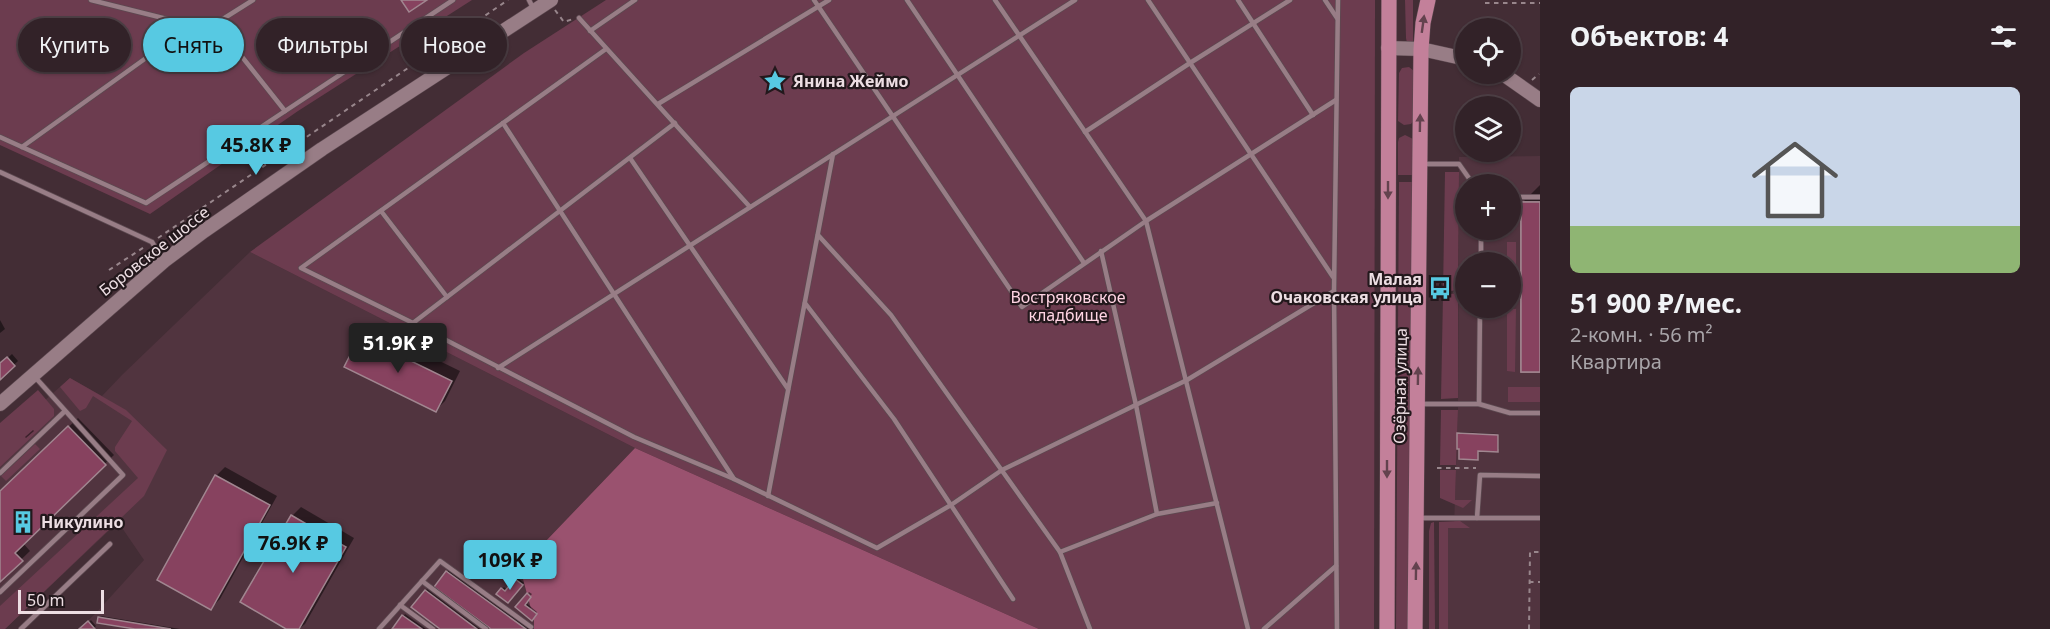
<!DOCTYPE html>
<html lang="ru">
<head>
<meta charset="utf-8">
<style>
  :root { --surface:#322228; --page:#3a2a30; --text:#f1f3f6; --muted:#a8a4a8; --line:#4d3f45; --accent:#57c9e2 }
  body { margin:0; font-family:"Noto Sans",sans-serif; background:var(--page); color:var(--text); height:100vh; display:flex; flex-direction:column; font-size:22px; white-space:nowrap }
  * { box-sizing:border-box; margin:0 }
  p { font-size:20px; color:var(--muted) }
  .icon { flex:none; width:33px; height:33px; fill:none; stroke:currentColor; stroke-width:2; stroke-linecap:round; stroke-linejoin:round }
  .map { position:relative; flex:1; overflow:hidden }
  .details { display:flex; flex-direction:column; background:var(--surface); width:510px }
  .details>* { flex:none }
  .banner { position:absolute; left:18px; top:18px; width:570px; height:54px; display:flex; gap:12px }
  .buttons { position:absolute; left:1455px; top:18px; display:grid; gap:12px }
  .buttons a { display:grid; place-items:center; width:66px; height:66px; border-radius:50%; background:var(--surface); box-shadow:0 2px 4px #0004,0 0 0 2px var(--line); font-size:30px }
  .scale { position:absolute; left:18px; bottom:15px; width:86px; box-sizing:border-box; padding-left:6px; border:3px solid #eddee3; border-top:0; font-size:16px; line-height:21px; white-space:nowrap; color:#eddee3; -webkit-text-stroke:4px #23181c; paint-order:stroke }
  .price { position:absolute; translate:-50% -51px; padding:0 14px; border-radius:6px; background:var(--accent); color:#111; font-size:20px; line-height:39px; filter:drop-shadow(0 2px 3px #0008) }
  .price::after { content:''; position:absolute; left:50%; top:36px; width:18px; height:14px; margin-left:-9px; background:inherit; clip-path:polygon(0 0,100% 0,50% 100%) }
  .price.selected { background:#222; color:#fff }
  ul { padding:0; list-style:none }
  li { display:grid; align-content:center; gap:12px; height:318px; padding:0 30px }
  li+li { border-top:2px solid var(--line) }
  li span { display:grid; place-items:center; height:186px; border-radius:9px; color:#555 }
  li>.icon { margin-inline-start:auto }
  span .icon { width:108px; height:108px; fill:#fffc; stroke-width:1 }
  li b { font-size:26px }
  h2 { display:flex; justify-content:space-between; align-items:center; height:72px; padding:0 30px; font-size:26px }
  .pill { padding:0 21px; border-radius:27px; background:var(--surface); box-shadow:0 2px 4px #0004,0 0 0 2px var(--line); font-size:21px; line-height:54px }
  .pill.selected { background:var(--accent); color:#111 }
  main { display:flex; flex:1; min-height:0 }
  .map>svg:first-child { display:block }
  .built { fill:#51343f; fill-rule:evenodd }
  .green { fill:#6c3c4f }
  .forest { fill:#9a526f }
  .shadow { fill:#0007 }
  .building { fill:#87425f; stroke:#a18690; stroke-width:1.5 }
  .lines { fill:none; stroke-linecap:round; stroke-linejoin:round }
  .lane-casing { stroke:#5c4950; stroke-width:6 }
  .secondary-casing { stroke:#5c4950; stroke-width:15 }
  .primary-casing { stroke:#5c4950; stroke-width:16 }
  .path { stroke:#98868c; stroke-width:2; stroke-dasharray:4.5 4.5; stroke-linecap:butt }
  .lane { stroke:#987d86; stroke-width:4.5 }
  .secondary { stroke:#987d86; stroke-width:14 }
  .primary { stroke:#c3809a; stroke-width:15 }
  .oneway { fill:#63424e }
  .labels { text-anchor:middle; stroke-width:4.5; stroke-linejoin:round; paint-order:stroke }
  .poi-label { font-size:16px; font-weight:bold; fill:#eddee3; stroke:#23181c; text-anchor:start }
  .street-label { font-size:16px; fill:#eddee3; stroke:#23181c }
  .park-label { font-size:16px; fill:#ffd4e3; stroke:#23181c }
</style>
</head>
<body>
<main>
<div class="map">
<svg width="1540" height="629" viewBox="0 0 1540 629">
  <rect width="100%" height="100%" fill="#432d35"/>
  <g class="built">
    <path d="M1540 156V629H1448V528L1454 527 1458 410 1459 157ZM1466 184H1510V230H1466ZM1466 262H1510V308H1466Z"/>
    <path d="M250 252 635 448 520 568 534 620V629H79L95 614 144 560 118 522 5 629H0V440L70 378 102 396 122 375Z"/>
  </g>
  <g class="green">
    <path d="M0 0H472L298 111 150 214 0 145Z"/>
    <path d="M606 0H1375L1374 629H1039L635 448 250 252 524 53Z"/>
    <path d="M1405 0H1413V44L1407 43 1406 38Z"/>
    <path d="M1409 67 1414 71V120L1411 124 1404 125 1398 121 1399 73 1402 68Z"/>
    <path d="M1405 135 1413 139V175H1398V142L1399 138Z"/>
    <path d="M1445 172H1459L1458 290 1443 292Z"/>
    <path d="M1399 182H1414L1409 629H1396Z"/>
    <path d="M1507 242H1516V285H1511L1510 262H1507Z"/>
    <path d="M1458 293V398L1441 399 1443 295Z"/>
    <path d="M1507 309H1516L1515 372 1507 371Z"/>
    <path d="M70 378 126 410 167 450 144 496 5 629H0V606L138 478 115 451V447L132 421 93 396 86 408 80 411 60 387Z"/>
    <rect x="1508" y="387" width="32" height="15"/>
    <path d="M38 390 54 409V416L0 467V423Z"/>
    <path d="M1441 410H1458L1456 465H1440Z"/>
    <path d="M35 444 40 449 6 481 1 476Z"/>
    <path d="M1440 470H1456L1455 500H1472L1463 508 1440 498Z"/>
    <path d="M1460 521 1470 528H1448V629H1439V522Z"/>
    <path d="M1434 522 1435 629H1429V531L1431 523Z"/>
  </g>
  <path class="forest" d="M635 448 1039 629H534V620L520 568Z"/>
  <g class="shadow">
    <path d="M1540 185V370L1523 202Z"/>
    <path d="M1441 282 1442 288 1439 290V284Z"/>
    <path d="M0 320 5 329 0 333Z"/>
    <path d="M370 327 460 371 445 401 436 410 361 336Z"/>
    <path d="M12 354 18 361 0 378V365Z"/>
    <path d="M78 418 114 455 23 543 30 551 0 580V492Z"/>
    <path d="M33 430 34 431 26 438 25 437Z"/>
    <path d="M1460 432 1499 434V449L1497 450H1479L1477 458 1459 434Z"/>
    <path d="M225 467 277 496 220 599 211 608 216 476Z"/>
    <path d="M301 507 354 538 305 624 299 629H289L292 516Z"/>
    <path d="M449 570 530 629H494L436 587Z"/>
    <path d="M518 578 524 583 508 601 498 593 504 587 508 591Z"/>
    <path d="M427 589 480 629H442L413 607Z"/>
    <path d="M529 592 532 594 525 602 537 612 532 619 517 607Z"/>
    <path d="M405 614 426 629H394Z"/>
    <path d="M101 616 180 629H144L99 617Z"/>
    <path d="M91 620 96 626 93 629H81Z"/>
  </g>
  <g class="building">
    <path d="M401 0H427L409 12Z"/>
    <rect x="1521" y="202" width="19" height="170"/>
    <rect x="1521" y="202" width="19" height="170"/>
    <path d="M360 336 452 381 436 412 344 367Z"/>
    <path d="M7 357 15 366 0 380V363Z"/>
    <path d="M68 426 106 465 15 553 23 561 0 582V491Z"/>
    <path d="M1457 433 1498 435V452L1478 451V460L1459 459V449H1457Z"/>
    <path d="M215 475 270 505 211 610 157 580Z"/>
    <path d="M291 515 346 547 299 629H286L240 602Z"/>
    <path d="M446 571 526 629H491L434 587Z"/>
    <path d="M515 579 523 585 508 603 496 594 501 588 505 591Z"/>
    <path d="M425 590 477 629H440L411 607Z"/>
    <path d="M527 593 531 597 525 605 537 614 532 621 515 607Z"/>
    <path d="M402 615 422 629H392Z"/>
    <path d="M98 617 171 629H135L97 623Z"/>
    <path d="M88 621 95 629H79Z"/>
  </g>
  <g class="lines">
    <g class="lane-casing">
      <g id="lane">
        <path d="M91 0 207 29 231 43 285 111"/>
        <path d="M529 0 533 8"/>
        <path d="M814 0 1022 307 1146 221 1336 100"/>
        <path d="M907 0 1084 263"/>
        <path d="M995 0 1146 221 1248 629"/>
        <path d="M1148 0 1333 277"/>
        <path d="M1238 0 1313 115"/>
        <path d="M1325 0 1337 18"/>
        <path d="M579 18 750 207"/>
        <path d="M590 31 635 0"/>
        <path d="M606 49 301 268 413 323 634 437 734 479 877 548 951 505 1002 470 1187 380 1334 291"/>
        <path d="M658 104 829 0"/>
        <path d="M503 123 734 479"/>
        <path d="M1085 132 1190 63 1290 0"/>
        <path d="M0 137 146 203 453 0"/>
        <path d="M22 147 153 53 207 29 253 0"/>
        <path d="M630 158 788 389"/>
        <path d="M1422 164H1459L1473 184"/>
        <path d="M0 172 152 242 162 259"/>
        <path d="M1510 197H1540"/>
        <path d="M381 211 447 297"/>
        <path d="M818 235 891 315 1060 552 1157 514 1217 503"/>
        <path d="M1101 251 1136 405 1157 514"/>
        <path d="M1481 262V230"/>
        <path d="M805 303 894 419 1013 599"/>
        <path d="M413 323 675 123"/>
        <path d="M498 368 1075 0"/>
        <path d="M1420 404H1479L1510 413H1540"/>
        <path d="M1479 404 1480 308"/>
        <path d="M0 473 65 411"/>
        <path d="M768 496 833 154"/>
        <path d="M1419 518H1540"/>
        <path d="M1477 518 1480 475 1540 476"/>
        <path d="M1060 552 1090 629"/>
        <path d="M422 581 486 629"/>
        <path d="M0 592 123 475 35 377"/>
        <path d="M400 605 433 629"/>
        <path d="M21 629 110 544"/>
        <path d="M379 629 440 561 531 627"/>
        <path d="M1264 629 1336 566"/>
        <path d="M1337 629 1334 291 1338 0"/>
      </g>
    </g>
    <g class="secondary-casing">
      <g id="secondary">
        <path d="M1388 48 1421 49 1466 59"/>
        <path d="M1503 74 1540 100"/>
        <path d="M0 404 164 261 204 231 322 149 551 0"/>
      </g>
    </g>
    <g class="primary-casing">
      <g id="primary">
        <path d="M1387 629 1389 0"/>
        <path d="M1415 629 1421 49 1423 23 1428 0"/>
      </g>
    </g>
    <g class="path">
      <path d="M1485 3H1540"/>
      <path d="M555 10 564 22 573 19"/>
      <path d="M1532 80 1539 74"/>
      <path d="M158 238 508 0"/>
      <path d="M109 270 146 246"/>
      <path d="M1510 291H1521"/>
      <path d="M1436 295 1466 291"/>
      <path d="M1437 468H1476"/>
      <path d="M1529 582H1540"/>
      <path d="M1529 629 1530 552H1540"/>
    </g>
    <use href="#lane" class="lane"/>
    <use href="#secondary" class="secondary"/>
    <use href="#primary" class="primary"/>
  </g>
  <defs><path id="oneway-solid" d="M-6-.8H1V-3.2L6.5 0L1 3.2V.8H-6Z" transform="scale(1.5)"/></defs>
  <g class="oneway">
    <use href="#oneway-solid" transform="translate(1423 24) rotate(-82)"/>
    <use href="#oneway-solid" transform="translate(1420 123) rotate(-89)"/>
    <use href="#oneway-solid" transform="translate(1388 190) rotate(90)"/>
    <use href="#oneway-solid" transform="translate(1418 376) rotate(-89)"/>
    <use href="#oneway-solid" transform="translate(1387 469) rotate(90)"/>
    <use href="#oneway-solid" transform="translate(1416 571) rotate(-89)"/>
  </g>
  <defs>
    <g id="sight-bare" transform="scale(1.8)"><path d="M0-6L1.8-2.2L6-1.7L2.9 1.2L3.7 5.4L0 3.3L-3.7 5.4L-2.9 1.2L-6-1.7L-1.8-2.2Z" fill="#57c9e2" stroke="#23181c" stroke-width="2.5" paint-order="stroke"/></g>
    <g id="bus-bare" transform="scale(1.8)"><path d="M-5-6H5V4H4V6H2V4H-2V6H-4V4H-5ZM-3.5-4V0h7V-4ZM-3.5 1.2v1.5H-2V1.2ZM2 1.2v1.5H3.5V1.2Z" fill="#57c9e2" stroke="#23181c" stroke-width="2.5" paint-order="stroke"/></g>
    <g id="building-bare" transform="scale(1.8)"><path d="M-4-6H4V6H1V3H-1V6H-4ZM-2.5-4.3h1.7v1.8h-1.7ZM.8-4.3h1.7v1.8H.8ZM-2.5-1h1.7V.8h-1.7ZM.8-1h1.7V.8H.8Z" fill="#57c9e2" stroke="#23181c" stroke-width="2.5" paint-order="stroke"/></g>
  </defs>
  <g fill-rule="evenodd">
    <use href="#sight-bare" x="775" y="81"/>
    <use href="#bus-bare" x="1440" y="288"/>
    <use href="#building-bare" x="23" y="522"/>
  </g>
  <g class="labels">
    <g class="poi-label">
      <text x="793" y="87">Янина Жеймо</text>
      <text x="1422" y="285" text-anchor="end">Малая<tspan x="1422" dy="18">Очаковская улица</tspan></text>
      <text x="41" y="528">Никулино</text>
    </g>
    <g class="street-label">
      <text transform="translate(154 251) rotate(-38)" y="6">Боровское шоссе</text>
      <text transform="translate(1400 386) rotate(-89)" y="6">Озёрная улица</text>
    </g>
    <g class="park-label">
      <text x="1068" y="303">Востряковское<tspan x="1068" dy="18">кладбище</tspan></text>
    </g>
  </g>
</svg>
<div class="buttons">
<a><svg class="icon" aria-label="locate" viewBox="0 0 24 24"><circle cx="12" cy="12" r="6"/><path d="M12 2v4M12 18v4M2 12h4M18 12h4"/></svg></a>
<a><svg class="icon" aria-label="layers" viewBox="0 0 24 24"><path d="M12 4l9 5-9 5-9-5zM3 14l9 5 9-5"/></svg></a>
<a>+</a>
<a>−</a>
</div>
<div class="scale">50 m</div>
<b class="price" style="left:256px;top:176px">45.8K ₽</b>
<b class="price selected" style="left:398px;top:374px">51.9K ₽</b>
<b class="price" style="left:293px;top:574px">76.9K ₽</b>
<b class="price" style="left:510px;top:591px">109K ₽</b>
<div class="banner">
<a class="pill">Купить</a>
<a class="pill selected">Снять</a>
<a class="pill">Фильтры</a>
<a class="pill">Новое</a>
</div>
</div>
<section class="details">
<h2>Объектов: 4<svg class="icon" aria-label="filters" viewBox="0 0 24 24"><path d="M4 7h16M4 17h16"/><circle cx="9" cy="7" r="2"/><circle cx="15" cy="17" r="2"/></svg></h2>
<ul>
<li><span style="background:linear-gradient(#c9d6e8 75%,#8fb573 0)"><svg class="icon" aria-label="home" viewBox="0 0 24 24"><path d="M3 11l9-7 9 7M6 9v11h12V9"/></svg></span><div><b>51 900 ₽/мес.</b><p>2-комн. · 56 m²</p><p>Квартира</p></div></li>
</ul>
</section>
</main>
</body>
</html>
